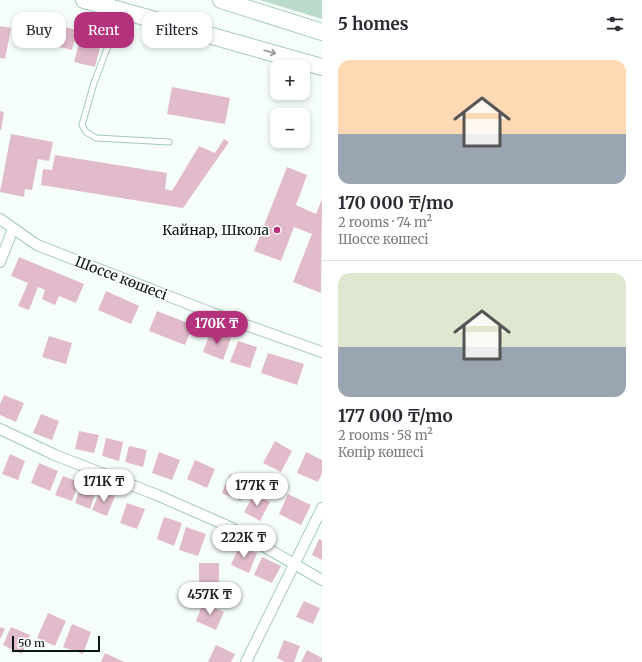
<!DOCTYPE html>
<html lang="en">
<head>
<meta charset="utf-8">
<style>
  :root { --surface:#fff; --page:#f2f2f3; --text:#2b2b33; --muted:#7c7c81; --line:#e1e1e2; --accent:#b4327b }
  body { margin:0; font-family:Merriweather,serif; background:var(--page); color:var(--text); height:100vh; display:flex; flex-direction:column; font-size:15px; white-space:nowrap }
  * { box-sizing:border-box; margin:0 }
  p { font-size:13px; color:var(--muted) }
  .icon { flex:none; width:22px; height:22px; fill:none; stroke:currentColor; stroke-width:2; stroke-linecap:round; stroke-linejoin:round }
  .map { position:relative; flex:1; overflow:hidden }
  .panel { display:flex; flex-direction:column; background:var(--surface); width:320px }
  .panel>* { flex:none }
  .banner { position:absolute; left:12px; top:12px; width:250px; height:36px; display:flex; gap:8px }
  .tools { position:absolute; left:270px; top:60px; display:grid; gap:8px }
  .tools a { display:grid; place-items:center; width:40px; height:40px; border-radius:8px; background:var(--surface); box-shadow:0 2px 6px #0003; font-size:20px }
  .scale { position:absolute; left:12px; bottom:10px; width:88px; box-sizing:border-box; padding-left:4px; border:2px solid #081812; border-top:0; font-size:11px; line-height:14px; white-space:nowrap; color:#081812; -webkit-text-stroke:3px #fff; paint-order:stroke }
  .price { position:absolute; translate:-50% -34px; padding:0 9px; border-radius:14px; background:#fff; color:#222; font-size:13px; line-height:26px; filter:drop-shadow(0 1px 2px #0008) }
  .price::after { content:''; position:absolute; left:50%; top:24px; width:12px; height:9px; margin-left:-6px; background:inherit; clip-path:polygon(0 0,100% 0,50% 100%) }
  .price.current { background:var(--accent); color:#fff }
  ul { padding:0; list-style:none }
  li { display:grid; align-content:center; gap:8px; height:212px; padding:0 16px }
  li+li { border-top:1px solid var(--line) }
  li span { display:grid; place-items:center; height:124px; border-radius:12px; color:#555 }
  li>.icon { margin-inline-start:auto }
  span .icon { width:72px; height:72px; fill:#fffc; stroke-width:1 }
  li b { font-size:17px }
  h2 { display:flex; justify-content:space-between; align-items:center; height:48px; padding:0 16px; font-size:17px }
  .tag { padding:0 14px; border-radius:12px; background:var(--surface); box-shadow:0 2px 6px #0003; font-size:14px; line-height:36px }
  .tag.current { background:var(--accent); color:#fff }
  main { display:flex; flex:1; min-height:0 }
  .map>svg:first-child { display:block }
  .green { fill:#badacc }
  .building { fill:#e1bbcb }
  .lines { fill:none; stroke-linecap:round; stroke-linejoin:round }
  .service-casing { stroke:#a3cbb9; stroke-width:7 }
  .minor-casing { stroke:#a3cbb9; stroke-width:12 }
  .primary-casing { stroke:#a3cbb9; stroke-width:18 }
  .service { stroke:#fff; stroke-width:5 }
  .minor { stroke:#fff; stroke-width:10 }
  .primary { stroke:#fff; stroke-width:16 }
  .oneway { stroke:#909794 }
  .poi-dot { fill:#b4327b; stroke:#fff; stroke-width:1.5 }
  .labels { text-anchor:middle; stroke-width:3; stroke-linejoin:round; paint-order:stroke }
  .poi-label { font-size:14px; fill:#081812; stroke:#fff; text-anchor:end }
  .street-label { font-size:14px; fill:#081812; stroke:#fff }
</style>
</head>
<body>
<main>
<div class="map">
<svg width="322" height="662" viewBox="0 0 322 662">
  <rect width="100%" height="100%" fill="#f6fefa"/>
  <path class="green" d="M260 0H322V19Z"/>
  <g class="building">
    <path d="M18 16 77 30 72 50 14 36Z"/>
    <path d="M0 26 11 28 5 59 0 58Z"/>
    <path d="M81 35 102 40 95 67 74 62Z"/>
    <path d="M172 87 230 98 225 124 167 114Z"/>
    <path d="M0 111 4 112 1 130H0Z"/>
    <path d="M11 134 53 142 49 161 38 159 32 190 25 189 24 197 0 192Z"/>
    <path d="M224 139 229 142 183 208 41 185 43 169 52 170 55 155 167 173 165 189 172 191 199 146 215 153Z"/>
    <path d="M287 167 307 175 296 205 316 214 322 199 321 293 293 282 312 234 294 227 281 261 254 251Z"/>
    <path d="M19 257 84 284 76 303 59 296 55 305 42 299 45 290 38 287 29 310 18 306 28 283 11 276Z"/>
    <path d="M106 291 139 306 131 324 98 310Z"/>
    <path d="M157 311 193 325 185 345 149 331Z"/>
    <path d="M211 330 231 338 223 360 203 352Z"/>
    <path d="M49 336 72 343 66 364 42 357Z"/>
    <path d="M238 341 257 347 250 368 230 362Z"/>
    <path d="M268 353 304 364 297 385 261 373Z"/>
    <path d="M4 395 24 403 16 422 0 415V404Z"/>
    <path d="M41 414 59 421 52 440 33 433Z"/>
    <path d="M79 431 99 435 94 453 75 449Z"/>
    <path d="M106 438 123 442 119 461 102 456Z"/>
    <path d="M275 441 292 451 281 472 263 463Z"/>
    <path d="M129 446 147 450 143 467 125 462Z"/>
    <path d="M159 452 180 460 172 480 152 473Z"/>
    <path d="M306 452 322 460V473L318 482 297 473Z"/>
    <path d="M10 454 25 461 18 480 2 474Z"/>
    <path d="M195 460 215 469 207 488 187 479Z"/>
    <path d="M39 463 58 471 50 491 31 483Z"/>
    <path d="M230 474 249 482 241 501 222 493Z"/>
    <path d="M63 476 79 482 72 501 55 495Z"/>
    <path d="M82 483 97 489 90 509 75 503Z"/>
    <path d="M100 491 115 496 107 516 92 510Z"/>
    <path d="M254 494 270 502 260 521 244 512Z"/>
    <path d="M288 494 311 505 301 525 279 514Z"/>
    <path d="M127 503 145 509 137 529 120 523Z"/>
    <path d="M164 517 182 523 174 546 157 539Z"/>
    <path d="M186 527 206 534 198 556 179 550Z"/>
    <path d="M319 539 322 540V560L312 555Z"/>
    <path d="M239 546 257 553 249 573 231 565Z"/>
    <path d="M262 557 281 566 272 583 254 575Z"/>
    <rect x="199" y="563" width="20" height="22"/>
    <path d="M304 601 320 608 313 624 296 617Z"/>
    <path d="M203 603 224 612 216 630 196 621Z"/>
    <path d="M48 613 66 621 55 646 37 638Z"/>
    <path d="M72 624 91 632 83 654 63 647Z"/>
    <path d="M0 627 5 629 0 639Z"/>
    <path d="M11 627 30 635 22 654 3 645Z"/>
    <path d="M284 640 300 646 294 662H285L277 658Z"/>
    <path d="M216 645 235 654 231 662H208Z"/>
    <path d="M307 650 322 658V662H301Z"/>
    <path d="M105 653 124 662H101Z"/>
  </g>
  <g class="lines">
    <g class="service-casing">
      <path id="service" d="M121 12 94 83 82 125 86 132 96 138 169 142"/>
    </g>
    <g class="minor-casing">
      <g id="minor">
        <path d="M0 219 37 245 212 313 322 352"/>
        <path d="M0 262 13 229"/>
        <path d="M0 429 55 455 157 495 230 527 322 580"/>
        <path d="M246 662 322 508"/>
      </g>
    </g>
    <g class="primary-casing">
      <g id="primary">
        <path d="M84 0 322 67"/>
        <path d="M221 0 322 32"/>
      </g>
    </g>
    <use href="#service" class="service"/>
    <use href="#minor" class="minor"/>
    <use href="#primary" class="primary"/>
  </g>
  <defs><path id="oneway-shaft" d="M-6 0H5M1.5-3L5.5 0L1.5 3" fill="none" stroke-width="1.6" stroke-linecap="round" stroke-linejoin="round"/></defs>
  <use class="oneway" href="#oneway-shaft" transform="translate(270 52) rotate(16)"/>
  <circle class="poi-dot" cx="277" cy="230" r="4"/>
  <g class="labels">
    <g class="poi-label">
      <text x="269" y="235">Кайнар, Школа</text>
    </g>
    <g class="street-label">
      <text transform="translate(121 278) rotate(21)" y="5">Шоссе көшесі</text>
    </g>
  </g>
</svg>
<div class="tools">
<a>+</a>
<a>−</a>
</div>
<div class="scale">50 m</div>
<b class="price current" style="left:217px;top:345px">170K ₸</b>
<b class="price" style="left:104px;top:503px">171K ₸</b>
<b class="price" style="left:257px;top:507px">177K ₸</b>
<b class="price" style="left:244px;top:559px">222K ₸</b>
<b class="price" style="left:210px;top:616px">457K ₸</b>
<div class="banner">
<a class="tag">Buy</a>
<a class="tag current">Rent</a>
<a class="tag">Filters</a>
</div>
</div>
<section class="panel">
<h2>5 homes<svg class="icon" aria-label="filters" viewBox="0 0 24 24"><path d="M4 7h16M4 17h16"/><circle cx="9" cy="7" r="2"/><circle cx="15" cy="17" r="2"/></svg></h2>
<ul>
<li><span style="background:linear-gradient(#ffd9b3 60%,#9aa5b1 0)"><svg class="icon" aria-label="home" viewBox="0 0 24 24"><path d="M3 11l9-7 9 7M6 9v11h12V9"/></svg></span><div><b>170 000 ₸/mo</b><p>2 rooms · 74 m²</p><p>Шоссе көшесі</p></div></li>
<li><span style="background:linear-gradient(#dfe7d0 60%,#9aa5b1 0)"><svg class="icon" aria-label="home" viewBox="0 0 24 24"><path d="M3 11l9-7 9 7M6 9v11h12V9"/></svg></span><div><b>177 000 ₸/mo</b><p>2 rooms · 58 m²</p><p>Көпір көшесі</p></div></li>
</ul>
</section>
</main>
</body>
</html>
